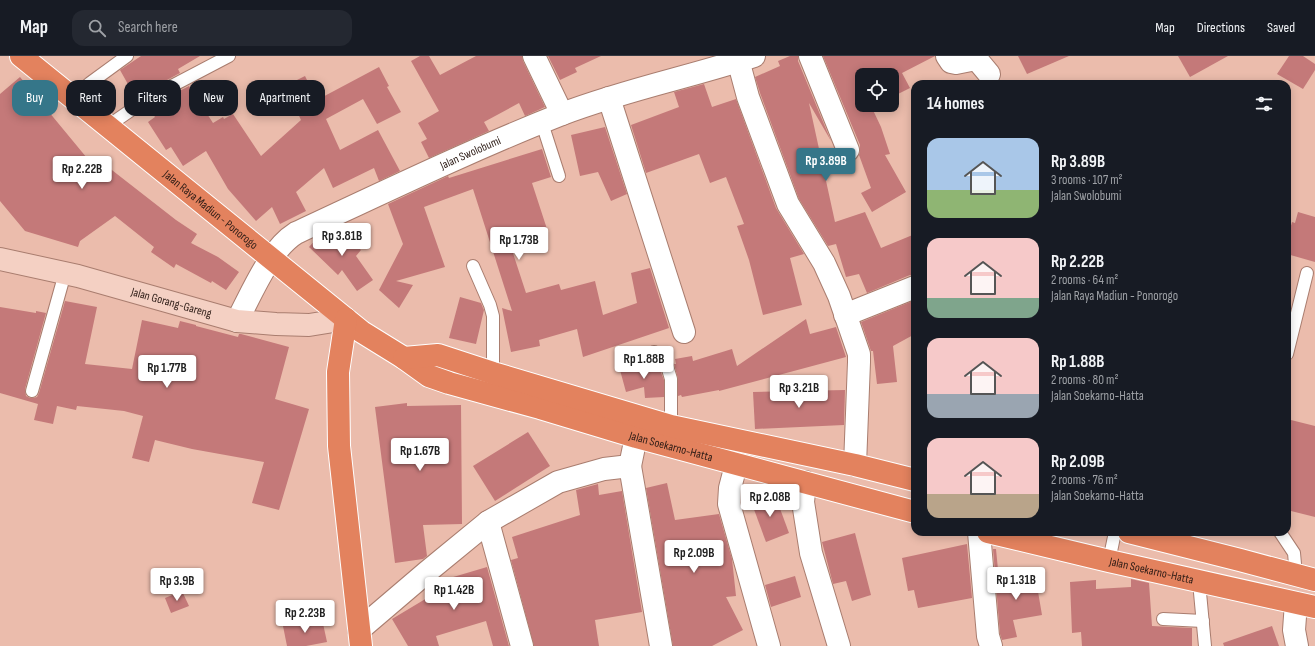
<!DOCTYPE html>
<html lang="en">
<head>
<meta charset="utf-8">
<style>
  :root { --surface:#171b24; --page:#242831; --text:#f1f3f6; --muted:#9ea1a6; --line:#363941; --accent:#357689 }
  body { margin:0; font-family:"Sofia Sans Condensed",sans-serif; background:var(--page); color:var(--text); height:100vh; display:flex; flex-direction:column; font-size:15px; white-space:nowrap }
  * { box-sizing:border-box; margin:0 }
  p { font-size:13px; color:var(--muted) }
  .icon { flex:none; width:22px; height:22px; fill:none; stroke:currentColor; stroke-width:2; stroke-linecap:round; stroke-linejoin:round }
  .map { position:relative; flex:1; overflow:hidden }
  .panel { position:absolute; left:911px; top:24px; width:380px; height:456px; display:flex; flex-direction:column; background:var(--surface); border-radius:12px; box-shadow:0 2px 10px #0003 }
  .panel>* { flex:none }
  .top-card { position:absolute; left:12px; top:24px; width:380px; height:36px; display:flex; gap:8px }
  .tools { position:absolute; left:855px; top:12px; display:grid; gap:8px }
  .tools a { display:grid; place-items:center; width:44px; height:44px; border-radius:8px; background:var(--surface); box-shadow:0 2px 10px #0003; font-size:20px }
  .price { position:absolute; translate:-50% -34px; padding:0 9px; border-radius:4px; background:#fff; color:#222; font-size:13px; line-height:26px; filter:drop-shadow(0 1px 2px #0008) }
  .price::after { content:''; position:absolute; left:50%; top:24px; width:12px; height:9px; margin-left:-6px; background:inherit; clip-path:polygon(0 0,100% 0,50% 100%) }
  .price.selected { background:var(--accent); color:#fff }
  ul { padding:0; list-style:none }
  li { display:flex; align-items:center; gap:12px; height:100px; padding:0 16px }
  li span { display:grid; place-items:center; flex:none; width:112px; height:80px; border-radius:12px; color:#555 }
  li>.icon { margin-inline-start:auto }
  span .icon { width:48px; height:48px; fill:#fffc; stroke-width:1 }
  li b { font-size:17px }
  h2 { display:flex; justify-content:space-between; align-items:center; height:48px; padding:0 16px; font-size:17px }
  .pill { padding:0 14px; border-radius:12px; background:var(--surface); box-shadow:0 2px 10px #0003; font-size:14px; line-height:36px }
  .pill.selected { background:var(--accent); color:#fff }
  header { display:flex; align-items:center; gap:24px; box-sizing:border-box; height:56px; padding:0 20px; background:var(--surface); border-bottom:1px solid var(--line) }
  header strong { font-size:19px }
  nav { display:flex; gap:22px; margin-inline-start:auto; font-size:14px }
  .search { width:280px; height:36px; background:var(--page); display:flex; align-items:center; gap:10px; box-sizing:border-box; padding:0 14px; border-radius:12px; color:var(--muted); font-size:15px }
  .map>svg:first-child { display:block }
  .building { fill:#c47979 }
  .lines { fill:none; stroke-linecap:round; stroke-linejoin:round }
  .service-casing { stroke:#a97d6f; stroke-width:14 }
  .minor-casing { stroke:#a97d6f; stroke-width:24 }
  .secondary-casing { stroke:#a97d6f; stroke-width:24 }
  .trunk-casing { stroke:#fff; stroke-width:24 }
  .service { stroke:#fff; stroke-width:12 }
  .minor { stroke:#fff; stroke-width:22 }
  .secondary { stroke:#f4d0c3; stroke-width:22 }
  .trunk { stroke:#e3825e; stroke-width:22 }
  .labels { text-anchor:middle; stroke-width:3; stroke-linejoin:round; paint-order:stroke }
  .street-label { font-size:12px; fill:#2c1b15; stroke:#fbe2da }
</style>
</head>
<body>
<header>
<strong>Map</strong>
<div class="search"><svg class="icon" aria-label="search" viewBox="0 0 24 24"><circle cx="10" cy="10" r="6"/><path d="M15 15l6 6"/></svg>Search here</div>
<nav><a>Map</a><a>Directions</a><a>Saved</a></nav>
</header>
<div class="map">
<svg width="1315" height="590" viewBox="0 0 1315 590">
  <rect width="100%" height="100%" fill="#ebbcac"/>
  <g class="building">
    <path d="M141 0H200L178 13 180 17 141 38 139 35 134 39 120 14Z"/>
    <path d="M420 0H429L440 19 476 0H522L523 5 545 51 525 60 519 47 484 66 489 75 429 102 421 86 427 83 418 67 439 55 411 5Z"/>
    <path d="M548 0H601L575 12 577 16 560 24Z"/>
    <path d="M790 0H798V5L831 85 809 47 835 166 865 156 881 192 915 178V219H910L867 237 859 218 846 221 836 188 828 190 799 143 760 37 755 21 780 10 778 5Z"/>
    <path d="M823 0H935L902 17 910 32 892 41V19H862V49H877L872 52 881 71 890 98 885 99 906 136 872 156 861 137 871 132 859 99 860 95V89Z"/>
    <path d="M1018 0H1069L1027 18Z"/>
    <path d="M1178 0H1228L1190 21Z"/>
    <path d="M1289 0H1303L1315 8V14L1303 33 1277 18Z"/>
    <path d="M379 11 389 30 387 31 401 56 377 68 363 43 326 63 340 94 378 74 400 115 379 125 374 112 333 132 324 112 296 136 306 155 280 168 272 151 256 165 228 133 206 95 183 110 171 91 166 94 148 66 155 61 149 51 189 30 213 67 223 61 224 63 233 58 261 100 301 64 285 30 305 20 317 44Z"/>
    <path d="M20 21 101 119 108 111 176 164 197 178 191 187 218 201 239 216 226 234 212 225 211 227 176 208 174 212 151 196 154 191 115 160 80 185 78 191 25 175 0 145V38Z"/>
    <path d="M704 28 712 51 736 43 776 152 804 198 790 202 802 249 763 259 749 204 737 170 744 168 726 121 710 127 699 98 646 117 631 69 679 51 674 36Z"/>
    <path d="M605 71 627 138 611 145 598 116 580 120 571 79Z"/>
    <path d="M542 93 551 121 532 127 547 173 509 185 526 237 559 228 561 234 595 225 603 259 637 247 631 217 650 212 669 272 583 301 577 273 539 284 540 290 511 296 502 252 512 255 473 133 424 151 445 211 396 225 413 229 399 252 379 234 403 188 388 148 448 120 449 122Z"/>
    <path d="M1298 156 1315 161V206L1287 198V184L1292 166 1295 167Z"/>
    <path d="M336 172 361 194 356 200 373 224 357 235 342 214 338 219 309 191 320 179Z"/>
    <path d="M460 241 481 247 483 252 484 254 476 288 449 282Z"/>
    <path d="M915 244V278L893 290 897 326 877 328 873 295H871L861 266Z"/>
    <path d="M65 245 97 251 85 308 132 313 142 264 178 272 180 265 196 269V270L238 281 239 278H241L289 291 275 343 309 353 279 454 252 447 264 406 192 393 155 384 149 406 132 402 143 360 124 355 77 350 76 354 57 350 53 368 34 364 38 348 0 337V251L36 257V255L46 257 25 333 26 340 30 342H33L37 341 39 337Z"/>
    <path d="M806 263 810 278 836 271 846 301 719 335V334L682 341 681 339 678 340V323L674 308H676L675 303 692 300 693 305 732 293 737 310Z"/>
    <path d="M656 309 660 314 664 324V341L645 342 644 331 626 336 620 314 641 310Z"/>
    <path d="M845 334 844 369 755 373 753 336Z"/>
    <path d="M407 347V350L461 349 462 468 423 469 427 500 423 503 395 507 375 351Z"/>
    <path d="M1287 363 1315 370V461L1287 454Z"/>
    <path d="M528 376 550 410 495 445 473 410Z"/>
    <path d="M667 427 675 464 719 458 732 503 736 540 726 541 743 574 712 590H673L646 432Z"/>
    <path d="M598 428 599 439 622 435 642 556 595 564 599 590H534L511 504 518 502 512 481 580 459 576 434Z"/>
    <path d="M775 439 789 477 766 486 752 448Z"/>
    <path d="M855 477 871 539 852 545 846 525 833 528 822 486Z"/>
    <path d="M967 488 972 542 918 552 914 534 908 535 902 502Z"/>
    <path d="M993 493H996L999 524 1035 518 1042 559 1013 564 1017 581 1002 584 1000 578Z"/>
    <path d="M487 511 509 590H493L486 565 436 580 439 590H408L392 563 432 539 429 531 433 527Z"/>
    <path d="M795 520 801 541 771 551 765 529Z"/>
    <path d="M1131 523 1149 527 1152 570 1192 572V590H1082L1081 576 1072 577 1070 526 1096 524V533L1131 531Z"/>
    <path d="M182 535 189 550 171 557 165 542Z"/>
    <path d="M322 563 327 586 306 590H287L283 570Z"/>
    <path d="M1272 570 1279 590H1224L1223 587Z"/>
  </g>
  <g class="lines">
    <g class="service-casing">
      <g id="service">
        <path d="M73 42 90 27 127 0"/>
        <path d="M542 67 559 120"/>
        <path d="M108 70 147 43 229 0"/>
        <path d="M473 210 490 249 493 260V317"/>
        <path d="M654 296 667 310 671 323V370"/>
        <path d="M1287 298 1307 217"/>
        <path d="M32 335 65 217"/>
        <path d="M1280 476 1294 497 1296 519"/>
        <path d="M1109 505 1115 476"/>
        <path d="M1199 526 1205 590"/>
        <path d="M1163 563 1203 565"/>
      </g>
    </g>
    <g class="minor-casing">
      <g id="minor">
        <path d="M534 0 562 58"/>
        <path d="M737 0 748 41 788 148 824 207 839 240 859 298V306L855 409"/>
        <path d="M810 0 848 94"/>
        <path d="M947 0 951 6 956 7 976 3 979 6 989 18"/>
        <path d="M609 42 684 276"/>
        <path d="M845 259 915 231"/>
        <path id="s1" d="M237 265C252 237 269 194 296 177 384 136 471 94 562 58 624 34 690 21 754 0"/>
        <path d="M736 409 730 432 729 448 769 590"/>
        <path d="M630 410 661 590"/>
        <path d="M805 426 803 446 811 497 839 590"/>
        <path d="M488 466 522 590"/>
        <path d="M979 476 988 580 991 590"/>
        <path d="M1296 547 1294 574 1297 590"/>
        <path d="M359 574 427 516 488 466 558 426 604 413 630 410 636 381"/>
      </g>
    </g>
    <g class="secondary-casing">
      <g id="secondary">
        <path id="s2" d="M0 203 78 220 237 265 276 268 309 269 346 263"/>
      </g>
    </g>
    <g class="trunk-casing">
      <g id="trunk">
        <path id="s3" d="M21 0 362 276 404 302 429 320 449 327 540 352 636 381 915 456"/>
        <path d="M346 263 338 316 339 390 361 590"/>
        <path d="M404 302 438 299 493 317 671 370 855 409 915 424"/>
        <path id="s4" d="M988 476 1109 505 1315 551"/>
        <path d="M1129 476 1240 504 1315 524"/>
      </g>
    </g>
    <use href="#service" class="service"/>
    <use href="#minor" class="minor"/>
    <use href="#secondary" class="secondary"/>
    <use href="#trunk" class="trunk"/>
  </g>
  <g class="labels">
    <g class="street-label">
      <text dy="4" stroke="none"><textPath href="#s1" startOffset="299">Jalan Swolobumi</textPath></text>
      <text dy="4" stroke="none"><textPath href="#s3" startOffset="244">Jalan Raya Madiun - Ponorogo</textPath></text>
      <text dy="4" stroke="none"><textPath href="#s2" startOffset="177">Jalan Gorang-Gareng</textPath></text>
      <text dy="4" stroke="none"><textPath href="#s3" startOffset="771">Jalan Soekarno-Hatta</textPath></text>
      <text dy="4" stroke="none"><textPath href="#s4" startOffset="168">Jalan Soekarno-Hatta</textPath></text>
    </g>
  </g>
</svg>
<div class="tools">
<a><svg class="icon" aria-label="locate" viewBox="0 0 24 24"><circle cx="12" cy="12" r="6"/><path d="M12 2v4M12 18v4M2 12h4M18 12h4"/></svg></a>
</div>
<b class="price selected" style="left:826px;top:126px">Rp 3.89B</b>
<b class="price" style="left:82px;top:134px">Rp 2.22B</b>
<b class="price" style="left:342px;top:201px">Rp 3.81B</b>
<b class="price" style="left:519px;top:205px">Rp 1.73B</b>
<b class="price" style="left:644px;top:324px">Rp 1.88B</b>
<b class="price" style="left:167px;top:333px">Rp 1.77B</b>
<b class="price" style="left:799px;top:353px">Rp 3.21B</b>
<b class="price" style="left:420px;top:416px">Rp 1.67B</b>
<b class="price" style="left:770px;top:462px">Rp 2.08B</b>
<b class="price" style="left:694px;top:518px">Rp 2.09B</b>
<b class="price" style="left:1016px;top:545px">Rp 1.31B</b>
<b class="price" style="left:177px;top:546px">Rp 3.9B</b>
<b class="price" style="left:454px;top:555px">Rp 1.42B</b>
<b class="price" style="left:305px;top:578px">Rp 2.23B</b>
<div class="top-card">
<a class="pill selected">Buy</a>
<a class="pill">Rent</a>
<a class="pill">Filters</a>
<a class="pill">New</a>
<a class="pill">Apartment</a>
</div>
<section class="panel">
<h2>14 homes<svg class="icon" aria-label="filters" viewBox="0 0 24 24"><path d="M4 7h16M4 17h16"/><circle cx="9" cy="7" r="2"/><circle cx="15" cy="17" r="2"/></svg></h2>
<ul>
<li><span style="background:linear-gradient(#a9c7e8 65%,#8fb573 0)"><svg class="icon" aria-label="home" viewBox="0 0 24 24"><path d="M3 11l9-7 9 7M6 9v11h12V9"/></svg></span><div><b>Rp 3.89B</b><p>3 rooms · 107 m²</p><p>Jalan Swolobumi</p></div></li>
<li><span style="background:linear-gradient(#f6c9c9 75%,#7fa58c 0)"><svg class="icon" aria-label="home" viewBox="0 0 24 24"><path d="M3 11l9-7 9 7M6 9v11h12V9"/></svg></span><div><b>Rp 2.22B</b><p>2 rooms · 64 m²</p><p>Jalan Raya Madiun - Ponorogo</p></div></li>
<li><span style="background:linear-gradient(#f6c9c9 70%,#9aa5b1 0)"><svg class="icon" aria-label="home" viewBox="0 0 24 24"><path d="M3 11l9-7 9 7M6 9v11h12V9"/></svg></span><div><b>Rp 1.88B</b><p>2 rooms · 80 m²</p><p>Jalan Soekarno-Hatta</p></div></li>
<li><span style="background:linear-gradient(#f6c9c9 70%,#b9a48a 0)"><svg class="icon" aria-label="home" viewBox="0 0 24 24"><path d="M3 11l9-7 9 7M6 9v11h12V9"/></svg></span><div><b>Rp 2.09B</b><p>2 rooms · 76 m²</p><p>Jalan Soekarno-Hatta</p></div></li>
</ul>
</section>
</div>
</body>
</html>
